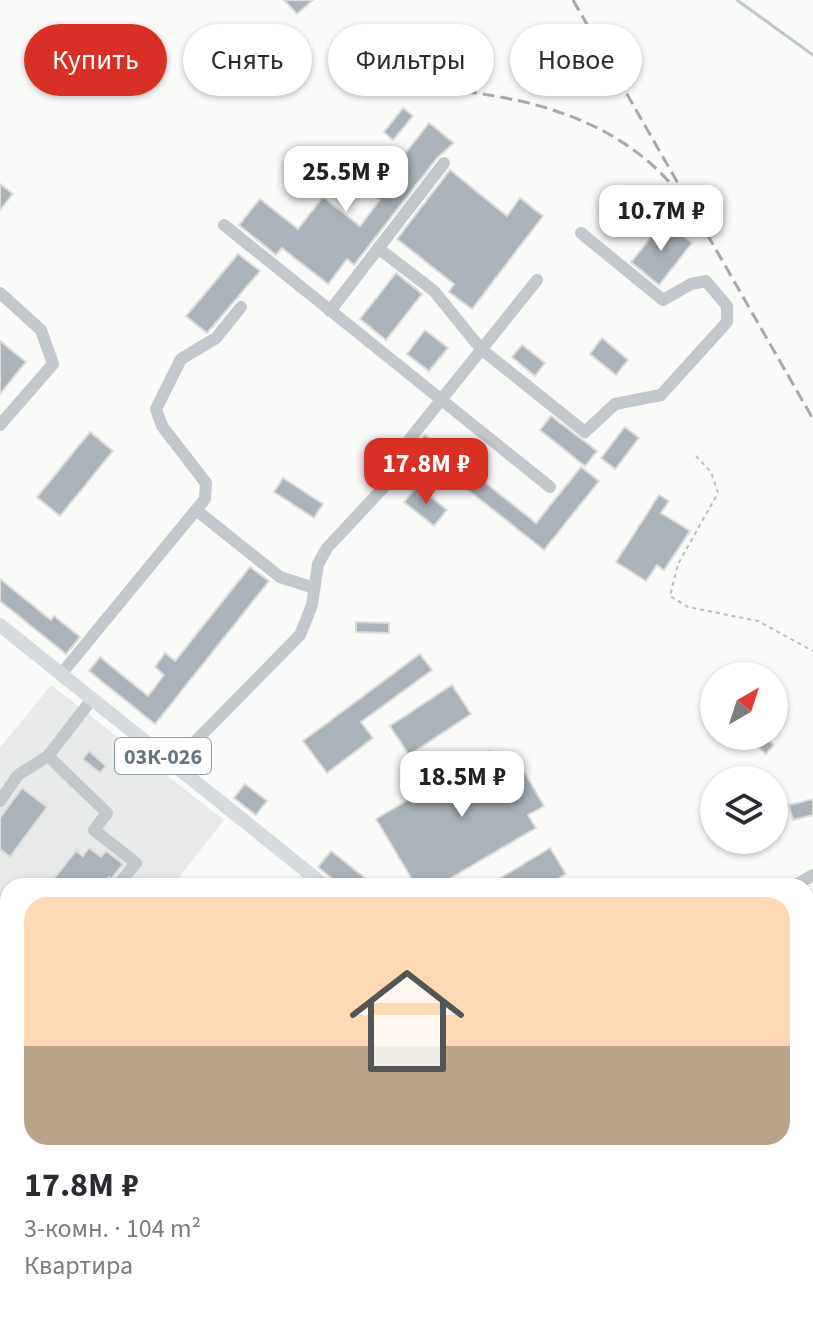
<!DOCTYPE html>
<html lang="ru">
<head>
<meta charset="utf-8">
<style>
  :root { --surface:#fff; --page:#f2f2f3; --text:#2b2b33; --muted:#7c7c81; --accent:#d93025 }
  body { margin:0; font-family:"Source Sans 3",sans-serif; background:var(--page); color:var(--text); height:100vh; display:flex; flex-direction:column; font-size:30px; white-space:nowrap }
  * { box-sizing:border-box; margin:0 }
  p { font-size:26px; color:var(--muted) }
  .icon { flex:none; width:44px; height:44px; fill:none; stroke:currentColor; stroke-width:2; stroke-linecap:round; stroke-linejoin:round }
  .map { position:relative; flex:1; overflow:hidden }
  .drawer { position:absolute; left:0px; top:878px; width:814px; height:442px; display:flex; flex-direction:column; background:var(--surface); border-radius:24px 24px 0 0; box-shadow:0 2px 6px #0004 }
  .drawer>* { flex:none }
  .hud { position:absolute; left:24px; top:24px; width:766px; height:72px; display:flex; gap:16px }
  .needle { width:52px; rotate:39deg }
  .controls { position:absolute; left:700px; top:662px; display:grid; gap:16px }
  .controls a { display:grid; place-items:center; width:88px; height:88px; border-radius:50%; background:var(--surface); box-shadow:0 2px 6px #0004; font-size:40px }
  .price { position:absolute; translate:-50% -68px; padding:0 18px; border-radius:16px; background:#fff; color:#222; font-size:26px; line-height:52px; filter:drop-shadow(0 2px 4px #0008) }
  .price::after { content:''; position:absolute; left:50%; top:48px; width:24px; height:18px; margin-left:-12px; background:inherit; clip-path:polygon(0 0,100% 0,50% 100%) }
  .price.active { background:var(--accent); color:#fff }
  ul { padding:0; list-style:none }
  li { display:grid; align-content:center; gap:16px; height:424px; padding:0 24px }
  li span { display:grid; place-items:center; height:248px; border-radius:24px; color:#555 }
  li>.icon { margin-inline-start:auto }
  span .icon { width:144px; height:144px; fill:#fffc; stroke-width:1 }
  li b { font-size:34px }
  .tag { padding:0 28px; border-radius:36px; background:var(--surface); box-shadow:0 2px 6px #0004; font-size:28px; line-height:72px }
  .tag.active { background:var(--accent); color:#fff }
  .map>svg:first-child { display:block }
  .built { fill:#e8e9e9 }
  .lines { fill:none; stroke-linecap:round; stroke-linejoin:round }
  .stream { stroke:#bbc7cb; stroke-width:3 }
  .building { fill:#aab3b9; stroke:#dcdcda; stroke-width:2 }
  .path { stroke:#bbbfc2; stroke-width:2; stroke-dasharray:4 4; stroke-linecap:butt }
  .minor { stroke:#c3c8cc; stroke-width:12 }
  .major { stroke:#d6dbdf; stroke-width:14 }
  .rail { stroke:#a2aab0; stroke-width:3; stroke-dasharray:12 6; stroke-linecap:butt }
  .labels { text-anchor:middle; stroke-width:8; stroke-linejoin:round; paint-order:stroke }
  .shield { fill:#fff; stroke:#939fa8; stroke-width:2 }
  .shield-label { font-size:22px; font-weight:bold; fill:#657683 }
</style>
</head>
<body>
<div class="map">
<svg width="813" height="1319" viewBox="0 0 813 1319">
  <rect width="100%" height="100%" fill="#fafaf8"/>
  <g class="built">
    <path d="M51 685 224 820 172 886H8V1093L0 1103V748Z"/>
    <path d="M159 1312H383L378 1319H153Z"/>
  </g>
  <g class="lines">
    <g class="stream">
      <path d="M737 0 813 55"/>
      <path d="M806 1166 813 1165"/>
    </g>
  </g>
  <g class="building">
    <path d="M284 0H313L297 14Z"/>
    <path d="M403 108 413 116 393 140 384 132Z"/>
    <path d="M429 123 454 143 437 158 354 265 347 259 328 284 282 248 276 255 239 225 260 199 298 229 323 197 360 226 380 200 368 190 395 156 400 160Z"/>
    <path d="M450 170 507 216 520 198 543 216 472 309 449 292 454 284 397 239Z"/>
    <path d="M0 184 13 194 0 210Z"/>
    <path d="M664 221 692 243 659 285 631 262Z"/>
    <path d="M238 254 260 271 207 333 186 316Z"/>
    <path d="M396 273 422 294 386 340 360 319Z"/>
    <path d="M425 330 448 348 429 371 407 354Z"/>
    <path d="M602 338 628 360 616 375 590 354Z"/>
    <path d="M0 341 26 362 0 394Z"/>
    <path d="M522 345 545 363 535 376 512 357Z"/>
    <path d="M551 416 597 451 585 466 540 430Z"/>
    <path d="M625 427 639 438 615 469 601 458Z"/>
    <path d="M90 432 113 451 60 516 37 497Z"/>
    <path d="M425 435 536 523 581 467 599 481 544 550 415 448Z"/>
    <path d="M283 478 323 504 314 518 274 492Z"/>
    <path d="M417 486 447 510 434 526 404 502Z"/>
    <path d="M659 495 669 501 661 513 690 531 664 570 657 565 646 581 616 562Z"/>
    <path d="M250 567 269 581 155 724 89 671 100 657 148 696 164 675 155 667 165 653 175 661Z"/>
    <path d="M0 579 51 620 54 616 80 637 66 654 0 601Z"/>
    <path d="M356 622 389 623V633L356 632Z"/>
    <path d="M420 654 432 670 361 722 373 738 327 773 303 741Z"/>
    <path d="M452 685 471 714 409 755 390 726Z"/>
    <path d="M745 736H764L774 745 766 754Z"/>
    <path d="M89 751 106 766 100 773 83 759Z"/>
    <path d="M490 751 497 763 513 753 544 806 528 815 536 828 437 886H416L376 819Z"/>
    <path d="M245 784 267 801 256 815 234 798Z"/>
    <path d="M22 788 47 807 10 857 0 849V818Z"/>
    <path d="M813 799V815L793 820 789 805Z"/>
    <path d="M89 848 101 857 106 851 123 864 111 879 109 877 101 886H48L76 851 83 856Z"/>
    <path d="M550 848 566 874 546 886H487Z"/>
    <path d="M331 851 365 878 359 886H341L318 867Z"/>
    <path d="M8 936V965L0 958V946Z"/>
  </g>
  <g class="lines">
    <path class="path" d="M696 456 711 472 718 493 678 564 670 596 688 607 758 621 813 651"/>
    <g class="minor">
      <path d="M224 225 550 487"/>
      <path d="M378 248 434 291 481 349 585 432 615 404 661 395 727 322V306L706 281 691 284 663 300 581 233"/>
      <path d="M0 293 41 330 53 364 0 425"/>
      <path d="M330 311 444 163"/>
      <path d="M196 510 280 577 314 588"/>
      <path d="M62 673 205 499 206 483 162 426 156 409 181 359 216 338 241 307"/>
      <path d="M48 756 107 813 94 830 136 863 117 886"/>
      <path d="M173 764 300 635 312 605 318 564 327 548 383 488 409 440 537 280"/>
      <path d="M0 801 18 775 48 756 92 699"/>
      <path d="M794 886 813 875"/>
      <path d="M0 1020 8 1011"/>
      <path d="M773 1312 785 1319"/>
      <path d="M457 1319 461 1312"/>
    </g>
    <g class="major">
      <path d="M0 625 325 886"/>
      <path d="M806 1271 813 1277"/>
    </g>
    <g class="rail">
      <path d="M573 0 813 419"/>
      <path d="M429 88C521 95 616 116 677 191"/>
    </g>
  </g>
  <g class="labels">
    <rect class="shield" x="115" y="738" width="96" height="36" rx="6"/>
    <g class="shield-label">
      <text x="163" y="764">03К-026</text>
    </g>
  </g>
</svg>
<div class="controls">
<a><svg class="needle" viewBox="-14 -14 28 28"><path d="M0-13l5 13h-10z" fill="#e53935"/><path d="M0 13l5-13h-10z" fill="#7c7c81"/></svg></a>
<a><svg class="icon" aria-label="layers" viewBox="0 0 24 24"><path d="M12 4l9 5-9 5-9-5zM3 14l9 5 9-5"/></svg></a>
</div>
<b class="price" style="left:346px;top:214px">25.5M ₽</b>
<b class="price" style="left:661px;top:253px">10.7M ₽</b>
<b class="price active" style="left:426px;top:506px">17.8M ₽</b>
<b class="price" style="left:462px;top:819px">18.5M ₽</b>
<div class="hud">
<a class="tag active">Купить</a>
<a class="tag">Снять</a>
<a class="tag">Фильтры</a>
<a class="tag">Новое</a>
</div>
<section class="drawer">
<ul>
<li><span style="background:linear-gradient(#ffd9b3 60%,#b9a48a 0)"><svg class="icon" aria-label="home" viewBox="0 0 24 24"><path d="M3 11l9-7 9 7M6 9v11h12V9"/></svg></span><div><b>17.8M ₽</b><p>3-комн. · 104 m²</p><p>Квартира</p></div></li>
</ul>
</section>
</div>
</body>
</html>
